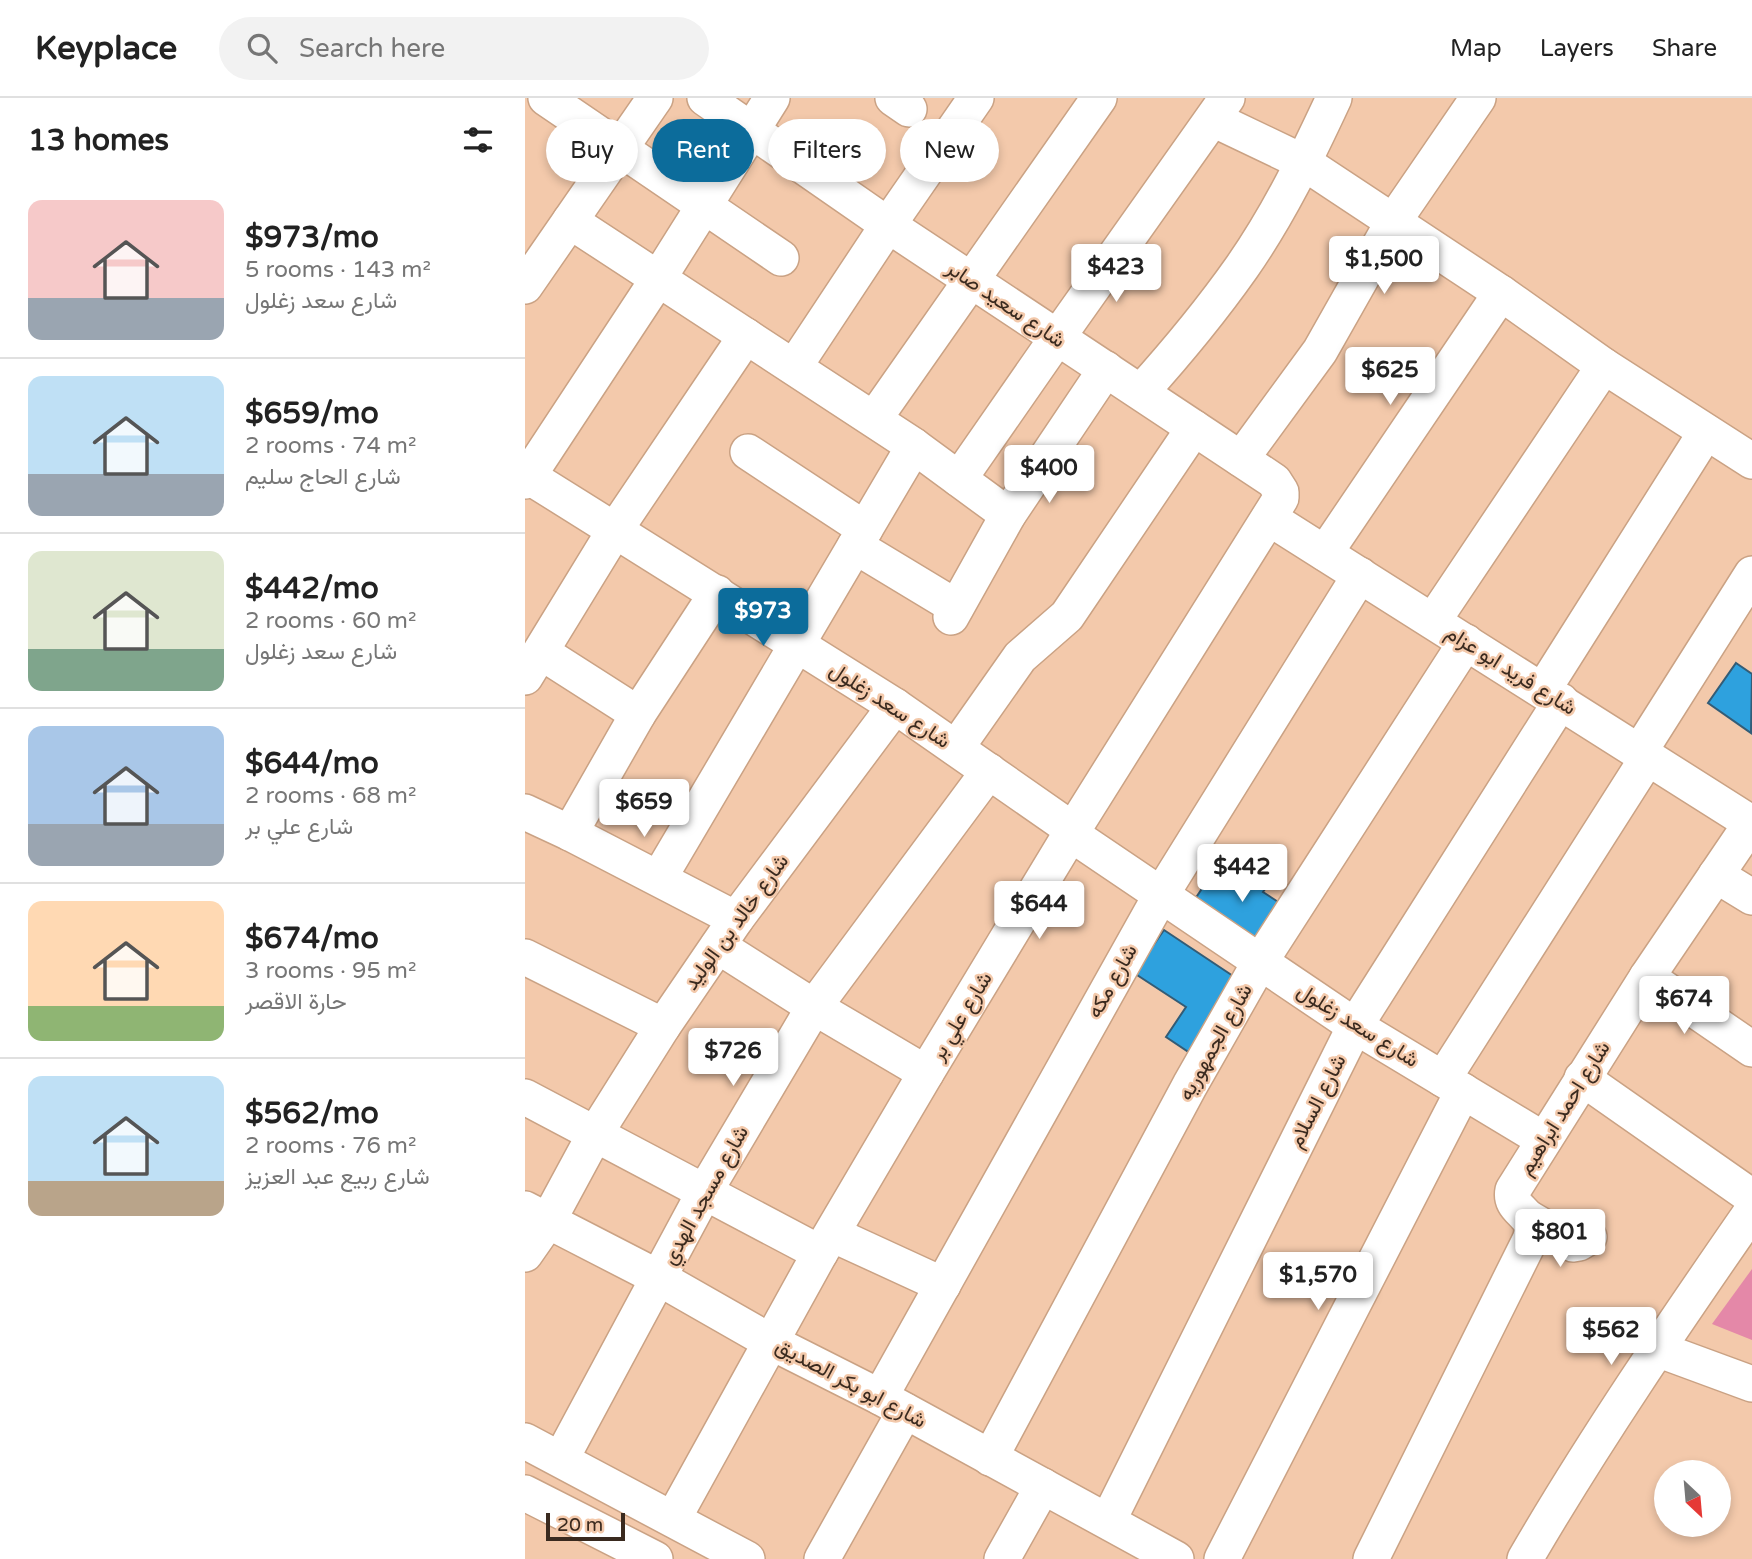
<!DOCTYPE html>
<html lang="en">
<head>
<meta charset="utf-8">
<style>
  :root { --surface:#fff; --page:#f2f2f2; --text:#222; --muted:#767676; --line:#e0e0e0; --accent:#0c6c9b }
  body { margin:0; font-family:"Varela Round",Vazirmatn,sans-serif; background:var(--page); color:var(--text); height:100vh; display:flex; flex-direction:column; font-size:26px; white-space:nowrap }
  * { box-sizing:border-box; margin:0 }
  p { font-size:23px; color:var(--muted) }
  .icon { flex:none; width:38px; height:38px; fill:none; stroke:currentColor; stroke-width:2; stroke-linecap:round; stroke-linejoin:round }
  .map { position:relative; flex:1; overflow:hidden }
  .sheet { display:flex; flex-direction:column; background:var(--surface); width:525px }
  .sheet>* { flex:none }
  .guide { position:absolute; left:21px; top:21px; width:665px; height:63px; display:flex; gap:14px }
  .needle { width:46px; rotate:154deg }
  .tools { position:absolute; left:1129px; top:1362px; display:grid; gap:14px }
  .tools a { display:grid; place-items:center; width:77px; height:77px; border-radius:50%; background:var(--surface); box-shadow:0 4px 10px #0003; font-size:35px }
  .scale { position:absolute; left:21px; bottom:18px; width:79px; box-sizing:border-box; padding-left:7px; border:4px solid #3a2a1f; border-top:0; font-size:19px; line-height:24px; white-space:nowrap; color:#3a2a1f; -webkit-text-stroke:5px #f3c9ab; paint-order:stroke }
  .price { position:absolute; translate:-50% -60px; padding:0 16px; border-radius:7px; background:#fff; color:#222; font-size:23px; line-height:46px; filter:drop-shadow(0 2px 4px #0008) }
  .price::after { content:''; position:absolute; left:50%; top:42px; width:21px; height:16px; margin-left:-10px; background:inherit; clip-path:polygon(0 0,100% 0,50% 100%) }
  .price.on { background:var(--accent); color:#fff }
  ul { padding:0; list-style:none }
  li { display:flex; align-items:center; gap:21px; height:175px; padding:0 28px }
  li+li { border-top:2px solid var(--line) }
  li span { display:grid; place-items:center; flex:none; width:196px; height:140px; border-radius:14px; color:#555 }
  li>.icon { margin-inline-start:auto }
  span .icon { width:84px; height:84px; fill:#fffc; stroke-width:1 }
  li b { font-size:30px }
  h2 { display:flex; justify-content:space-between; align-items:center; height:84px; padding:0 28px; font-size:30px }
  .pill { padding:0 24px; border-radius:32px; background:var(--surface); box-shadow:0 4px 10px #0003; font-size:24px; line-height:63px }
  .pill.on { background:var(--accent); color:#fff }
  header { display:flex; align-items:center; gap:42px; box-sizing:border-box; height:98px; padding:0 35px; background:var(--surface); border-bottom:2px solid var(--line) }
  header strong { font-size:33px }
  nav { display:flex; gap:38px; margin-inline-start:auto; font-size:24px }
  .search { width:490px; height:63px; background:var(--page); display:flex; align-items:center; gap:18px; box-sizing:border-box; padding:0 24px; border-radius:38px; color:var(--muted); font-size:26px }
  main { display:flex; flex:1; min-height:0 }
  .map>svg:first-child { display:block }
  .green { fill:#e488a8 }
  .building { fill:#2ea1de; stroke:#335c76; stroke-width:2 }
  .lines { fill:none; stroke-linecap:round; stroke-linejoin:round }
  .minor-casing { stroke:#caa284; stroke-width:38 }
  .minor { stroke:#fff; stroke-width:35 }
  .labels { text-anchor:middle; stroke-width:5; stroke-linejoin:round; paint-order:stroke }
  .street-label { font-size:21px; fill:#3a2a1f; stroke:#f3c9ab }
</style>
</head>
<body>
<header>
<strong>Keyplace</strong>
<div class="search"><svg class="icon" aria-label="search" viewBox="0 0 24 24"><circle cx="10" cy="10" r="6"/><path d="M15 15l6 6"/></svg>Search here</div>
<nav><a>Map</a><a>Layers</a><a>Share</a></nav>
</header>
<main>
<section class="sheet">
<h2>13 homes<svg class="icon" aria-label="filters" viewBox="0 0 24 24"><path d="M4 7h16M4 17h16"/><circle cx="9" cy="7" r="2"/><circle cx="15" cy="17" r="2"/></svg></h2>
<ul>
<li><span style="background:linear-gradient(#f6c9c9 70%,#9aa5b1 0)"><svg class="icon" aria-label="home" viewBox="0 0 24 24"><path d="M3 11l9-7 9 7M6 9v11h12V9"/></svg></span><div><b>$973/mo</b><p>5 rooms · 143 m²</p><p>شارع سعد زغلول</p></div></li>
<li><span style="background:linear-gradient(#bfe0f5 70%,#9aa5b1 0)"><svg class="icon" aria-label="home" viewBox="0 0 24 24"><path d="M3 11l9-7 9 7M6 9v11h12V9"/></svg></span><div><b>$659/mo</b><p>2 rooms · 74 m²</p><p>شارع الحاج سليم</p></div></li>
<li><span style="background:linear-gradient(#dfe7d0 70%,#7fa58c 0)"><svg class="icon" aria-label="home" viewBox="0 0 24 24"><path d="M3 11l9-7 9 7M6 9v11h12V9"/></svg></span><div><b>$442/mo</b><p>2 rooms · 60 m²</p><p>شارع سعد زغلول</p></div></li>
<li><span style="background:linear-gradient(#a9c7e8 70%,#9aa5b1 0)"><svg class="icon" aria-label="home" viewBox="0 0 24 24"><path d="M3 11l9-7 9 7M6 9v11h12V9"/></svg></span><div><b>$644/mo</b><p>2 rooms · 68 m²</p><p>شارع علي بر</p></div></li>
<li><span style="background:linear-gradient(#ffd9b3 75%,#8fb573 0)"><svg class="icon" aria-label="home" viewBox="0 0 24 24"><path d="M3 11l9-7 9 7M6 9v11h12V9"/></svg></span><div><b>$674/mo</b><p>3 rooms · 95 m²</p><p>حارة الاقصر</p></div></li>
<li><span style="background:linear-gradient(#bfe0f5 75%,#b9a48a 0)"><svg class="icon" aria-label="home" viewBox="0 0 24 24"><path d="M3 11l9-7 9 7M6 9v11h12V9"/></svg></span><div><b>$562/mo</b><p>2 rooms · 76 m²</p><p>شارع ربيع عبد العزيز</p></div></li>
</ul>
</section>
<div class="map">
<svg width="1227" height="1461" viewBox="0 0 1227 1461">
  <rect width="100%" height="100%" fill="#f3c9ab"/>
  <path class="green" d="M1227 1171V1242L1187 1226Z"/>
  <g class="building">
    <path d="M1211 565 1227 576 1226 635 1183 605Z"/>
    <path d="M701 755 745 784 738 794 767 813 738 855 666 807Z"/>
    <path d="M639 832 723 888 674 961 641 939 661 909 609 875Z"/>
  </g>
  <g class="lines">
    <g class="minor-casing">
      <g id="minor">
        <path d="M21 0 256 160"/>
        <path d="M368 0 384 11"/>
        <path d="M688 21 778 64 976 195 1079 268 1227 363"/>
        <path d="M45 123 389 348 483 417"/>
        <path d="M0 188 130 0"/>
        <path d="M269 269 363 127 451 0"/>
        <path d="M616 294C652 254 686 213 717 169 754 116 782 58 809 0"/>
        <path d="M349 321 574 0"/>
        <path d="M223 354 340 431"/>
        <path d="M716 361 795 253 868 124 953 0"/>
        <path d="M0 376 370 608 548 732"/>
        <path d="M434 381 532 240 702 0"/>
        <path d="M0 383 133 181 247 0"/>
        <path d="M744 420 1226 725"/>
        <path d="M330 448 431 509"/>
        <path d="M800 455 976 195"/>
        <path d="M426 519 483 417 581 271"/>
        <path d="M908 523 1079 268"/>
        <path d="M16 554 113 616"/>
        <path d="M0 579 90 432 221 238"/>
        <path d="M1018 592 1181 334"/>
        <path d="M431 650 495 559 542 518 669 330"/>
        <path d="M1115 653 1227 476"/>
        <path d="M0 714 45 735 211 821"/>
        <path d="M45 735 113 616 192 495"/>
        <path d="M546 736 830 928 1019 1042"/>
        <path d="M1191 777 1227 799"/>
        <path d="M134 780 389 348"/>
        <path d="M193 848 289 909 401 975"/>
        <path d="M0 859 138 928"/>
        <path d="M1122 879 1227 951"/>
        <path d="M1057 980 1227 1099"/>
        <path d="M918 981 1123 659"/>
        <path d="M0 999 295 1155"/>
        <path d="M0 1111 134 1180 246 1244 355 1299 651 1461"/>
        <path d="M1005 1121 1048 1146 1054 1145 1064 1139"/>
        <path d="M307 1136 418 1187"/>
        <path d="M0 1156 23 1123 70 1036 138 928 211 821 370 608"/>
        <path d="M1132 1251 1227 1286"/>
        <path d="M355 1299 636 797 835 477"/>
        <path d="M0 1343 222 1461"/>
        <path d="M465 1360 665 987 735 864 941 544"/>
        <path d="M36 1361 180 1093 289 909 464 673"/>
        <path d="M0 1395 130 1461"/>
        <path d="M148 1421 295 1155 401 975 548 732 756 400V394L749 383 363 127 180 0"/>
        <path d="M583 1423 830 928 1036 603"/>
        <path d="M297 1461 380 1313"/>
        <path d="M477 1461 518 1388"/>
        <path d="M697 1461 938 993"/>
        <path d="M846 1461 1005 1142C1015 1114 983 1115 988 1092L1122 879 1227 724"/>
        <path d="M1000 1461C1070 1341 1148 1227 1227 1113"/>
      </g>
    </g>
    <use href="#minor" class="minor"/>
  </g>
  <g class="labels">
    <g class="street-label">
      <text transform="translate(481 206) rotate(34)" y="7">شارع سعيد صابر</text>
      <text transform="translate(986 572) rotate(32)" y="7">شارع فريد ابو عزام</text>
      <text transform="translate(365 607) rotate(33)" y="7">شارع سعد زغلول</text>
      <text transform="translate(211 824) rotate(-54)" y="7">شارع خالد بن الوليد</text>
      <text transform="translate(587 883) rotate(-61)" y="7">شارع مكه</text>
      <text transform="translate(436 918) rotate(-59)" y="7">شارع علي بر</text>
      <text transform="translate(833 927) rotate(32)" y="7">شارع سعد زغلول</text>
      <text transform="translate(690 944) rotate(-61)" y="7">شارع الجمهوريه</text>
      <text transform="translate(792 1003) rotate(-63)" y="7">شارع السلام</text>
      <text transform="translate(1039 1010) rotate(-58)" y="7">شارع احمد ابراهيم</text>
      <text transform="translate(180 1097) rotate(-61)" y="7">شارع مسجد الهدي</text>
      <text transform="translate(326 1285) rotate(28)" y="7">شارع ابو بكر الصديق</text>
    </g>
  </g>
</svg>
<div class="tools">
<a><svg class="needle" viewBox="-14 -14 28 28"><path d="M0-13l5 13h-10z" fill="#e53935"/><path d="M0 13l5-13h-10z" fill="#767676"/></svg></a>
</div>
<div class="scale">20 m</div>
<b class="price" style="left:859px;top:198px">$1,500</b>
<b class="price" style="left:591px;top:206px">$423</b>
<b class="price" style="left:865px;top:309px">$625</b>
<b class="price" style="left:524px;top:407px">$400</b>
<b class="price on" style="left:238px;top:550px">$973</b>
<b class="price" style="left:119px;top:741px">$659</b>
<b class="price" style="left:717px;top:806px">$442</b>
<b class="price" style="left:514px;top:843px">$644</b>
<b class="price" style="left:1159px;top:938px">$674</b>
<b class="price" style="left:208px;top:990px">$726</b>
<b class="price" style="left:1035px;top:1171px">$801</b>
<b class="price" style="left:793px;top:1214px">$1,570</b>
<b class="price" style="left:1086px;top:1269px">$562</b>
<div class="guide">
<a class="pill">Buy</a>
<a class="pill on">Rent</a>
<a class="pill">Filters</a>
<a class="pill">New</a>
</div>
</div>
</main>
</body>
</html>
